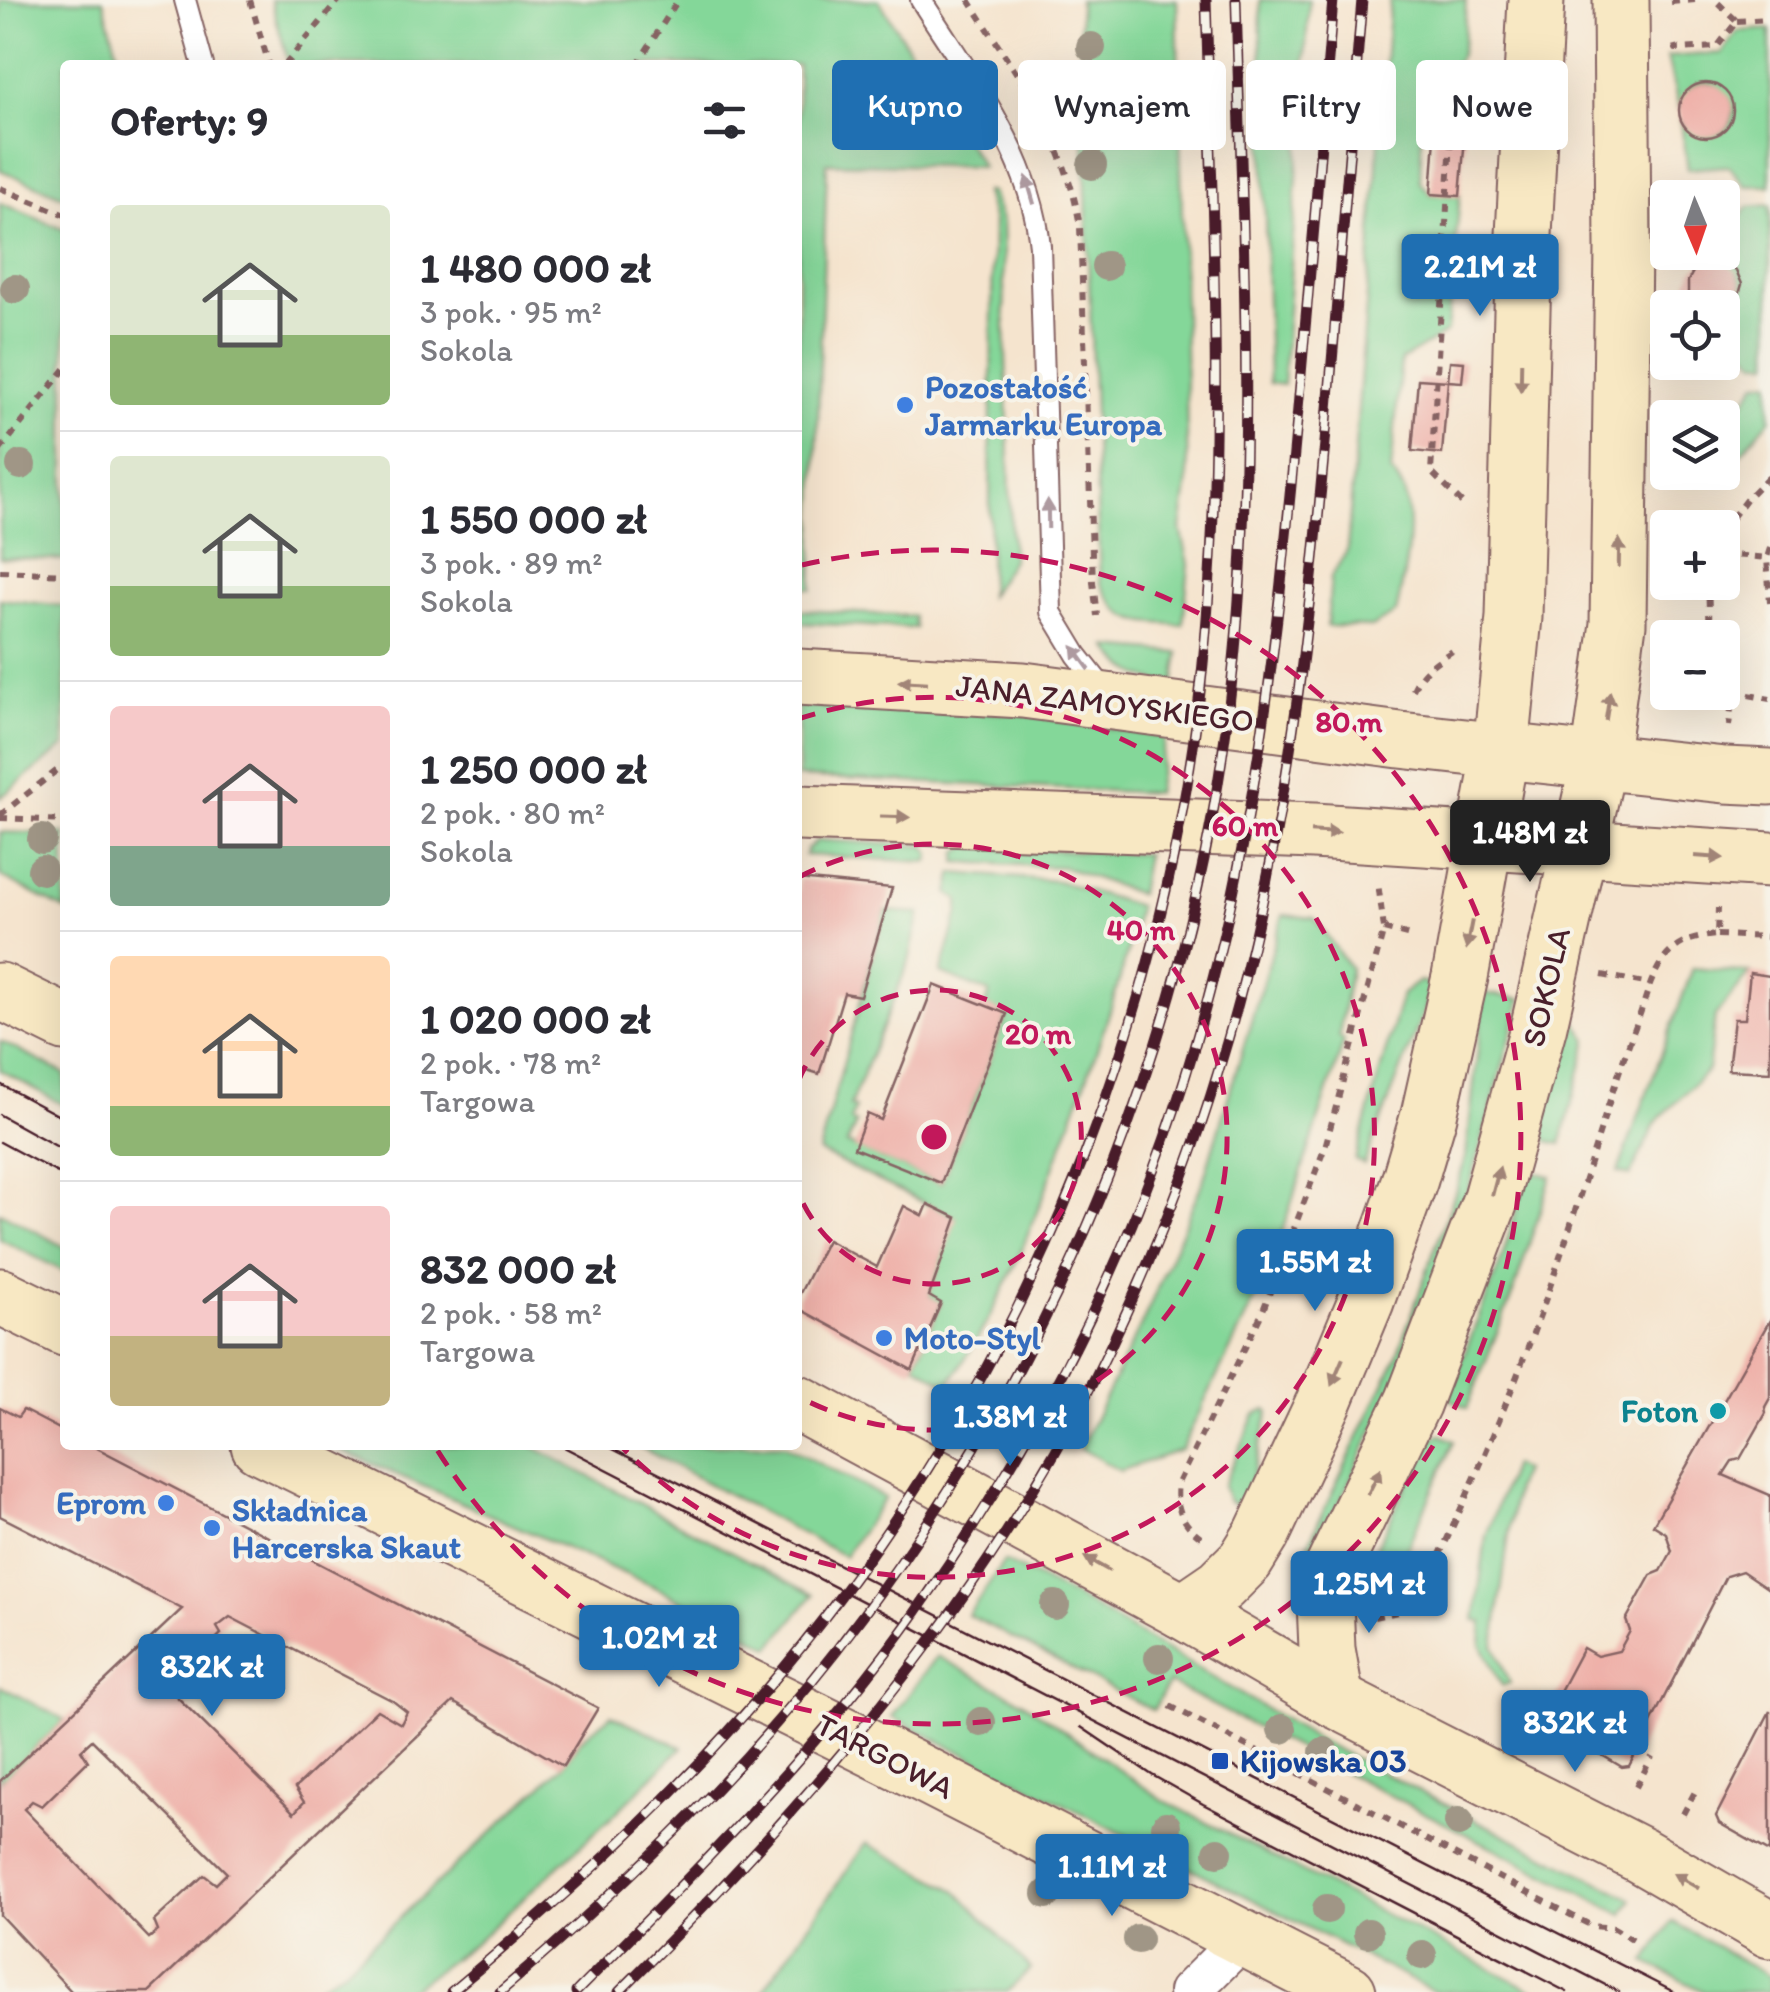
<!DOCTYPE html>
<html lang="pl">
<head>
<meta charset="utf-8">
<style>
  :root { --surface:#fff; --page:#f7f7f7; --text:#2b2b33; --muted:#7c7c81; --line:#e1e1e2; --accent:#1f6fb2 }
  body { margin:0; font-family:Itim,sans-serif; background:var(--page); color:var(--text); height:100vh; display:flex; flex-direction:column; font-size:38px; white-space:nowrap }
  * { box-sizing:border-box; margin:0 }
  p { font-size:32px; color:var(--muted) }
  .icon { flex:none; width:55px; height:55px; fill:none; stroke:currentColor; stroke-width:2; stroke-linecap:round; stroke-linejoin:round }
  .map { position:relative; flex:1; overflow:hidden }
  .details { position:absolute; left:60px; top:60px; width:742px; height:1390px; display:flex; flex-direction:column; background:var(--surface); border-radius:10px; box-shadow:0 10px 40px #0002 }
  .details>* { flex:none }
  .banner { position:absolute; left:832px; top:60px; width:788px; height:90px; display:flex; gap:20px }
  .needle { width:65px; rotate:178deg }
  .buttons { position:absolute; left:1650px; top:180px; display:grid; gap:20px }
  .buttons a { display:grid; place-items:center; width:90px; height:90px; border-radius:10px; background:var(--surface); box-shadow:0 10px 40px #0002; font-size:50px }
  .price { position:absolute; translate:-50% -85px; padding:0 22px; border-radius:10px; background:var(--accent); color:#fff; font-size:32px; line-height:65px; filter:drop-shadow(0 2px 5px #0008) }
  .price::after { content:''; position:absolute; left:50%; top:60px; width:30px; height:22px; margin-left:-15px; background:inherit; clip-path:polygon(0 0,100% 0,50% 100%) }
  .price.selected { background:#222; color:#fff }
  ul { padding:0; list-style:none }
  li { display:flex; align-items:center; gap:30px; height:250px; padding:0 50px }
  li+li { border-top:2px solid var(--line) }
  li span { display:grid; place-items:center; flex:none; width:280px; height:200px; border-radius:10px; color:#555 }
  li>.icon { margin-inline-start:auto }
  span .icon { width:120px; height:120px; fill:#fffc; stroke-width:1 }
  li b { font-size:42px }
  h2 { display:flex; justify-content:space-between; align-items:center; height:120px; padding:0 50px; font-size:42px }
  .pill { padding:0 35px; border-radius:10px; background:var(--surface); box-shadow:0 10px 40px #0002; font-size:35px; line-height:90px }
  .pill.selected { background:var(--accent); color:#fff }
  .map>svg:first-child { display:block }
  .green { fill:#84d799; stroke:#677b62; stroke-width:2.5 }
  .building { fill:#eeada6; fill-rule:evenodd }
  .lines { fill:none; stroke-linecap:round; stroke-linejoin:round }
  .lane-casing { stroke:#866464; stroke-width:24 }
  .street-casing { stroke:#866464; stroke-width:44 }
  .secondary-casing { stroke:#866464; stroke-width:59 }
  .path { stroke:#866464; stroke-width:6; stroke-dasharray:8 8; stroke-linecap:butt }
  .lane { stroke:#fff; stroke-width:20 }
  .street { stroke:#fff; stroke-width:40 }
  .secondary { stroke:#f8e8c3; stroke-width:55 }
  .tram { stroke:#4a1f2b; stroke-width:2.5 }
  .rail-casing { stroke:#4a1f2b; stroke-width:11 }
  .rail { stroke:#f7f3e8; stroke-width:8; stroke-dasharray:22; stroke-linecap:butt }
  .tree { fill:#a09686 }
  .oneway { fill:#ae9aa0 }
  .oneway2 { fill:#a18477 }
  .ring { fill:none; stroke:#c2185b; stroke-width:5; stroke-dasharray:18 12 }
  .shop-dot { fill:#3f7fe0; stroke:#f7f3e8; stroke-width:4 }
  .culture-dot { fill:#0f9aa8; stroke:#f7f3e8; stroke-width:4 }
  .transit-dot { fill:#1a4fb4; stroke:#f7f3e8; stroke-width:4 }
  .labels { text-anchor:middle; stroke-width:8; stroke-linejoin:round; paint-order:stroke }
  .shop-label { font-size:32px; font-weight:bold; fill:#366cbe; stroke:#f7f3e8; text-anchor:start }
  .street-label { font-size:32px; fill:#4a1f2b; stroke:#f7f3e8 }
  .culture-label { font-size:32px; font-weight:bold; fill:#0d838f; stroke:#f7f3e8; text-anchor:end }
  .transit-label { font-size:32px; font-weight:bold; fill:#164399; stroke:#f7f3e8; text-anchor:start }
  .centre { fill:#c2185b; stroke:#f7f3e8; stroke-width:5 }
  .ring-label { font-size:30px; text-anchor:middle; font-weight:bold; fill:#c2185b; stroke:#f7f3e8; stroke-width:8; stroke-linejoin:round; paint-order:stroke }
</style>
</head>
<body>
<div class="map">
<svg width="1770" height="1992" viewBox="0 0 1770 1992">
  <rect width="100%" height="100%" fill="#f7f3e8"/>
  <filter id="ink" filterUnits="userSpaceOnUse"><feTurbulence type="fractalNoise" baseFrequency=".01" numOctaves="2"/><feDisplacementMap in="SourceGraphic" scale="20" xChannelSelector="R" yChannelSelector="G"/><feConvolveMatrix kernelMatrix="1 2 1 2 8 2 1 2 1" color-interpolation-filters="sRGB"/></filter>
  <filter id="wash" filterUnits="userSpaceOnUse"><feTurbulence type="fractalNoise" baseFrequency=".0048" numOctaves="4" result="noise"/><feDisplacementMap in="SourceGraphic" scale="40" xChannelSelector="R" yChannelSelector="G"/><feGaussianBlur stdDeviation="2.25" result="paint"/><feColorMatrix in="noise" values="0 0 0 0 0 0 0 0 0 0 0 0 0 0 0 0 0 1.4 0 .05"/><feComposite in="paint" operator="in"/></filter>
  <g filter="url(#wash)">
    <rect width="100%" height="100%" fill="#f5e4ce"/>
    <g class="green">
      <path d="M0 0H103L121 65H65V197L0 170Z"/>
      <path d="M271 0H879L982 167 827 163 812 589 798 588V65H289Z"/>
      <path d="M1079 0H1177L1188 480 1181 529 1189 564 1183 625C1138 621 1122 627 1100 582Z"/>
      <path d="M1260 0H1309L1283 385 1269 383Z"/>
      <path d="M1390 0H1466C1463 52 1465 66 1423 101L1420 181 1431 194 1460 196 1447 332 1401 360 1391 472C1423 501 1404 576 1396 613L1371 627 1327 626 1331 577 1347 551Z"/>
      <path d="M1770 29V186H1746L1729 166 1688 169 1681 122C1691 131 1702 141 1717 134 1764 113 1697 46 1679 109L1667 57 1722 53 1738 31Z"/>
      <path d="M985 192H991L1002 223 1012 560 989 596 993 222Z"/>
      <path d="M0 203 65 230V560L0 558Z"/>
      <path d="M1770 205V362H1756L1740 343H1723V313C1759 296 1741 259 1704 262L1703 253 1722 252 1723 230H1732L1748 207Z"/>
      <path d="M1770 381V419L1733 462 1723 465 1722 418 1702 417V406L1743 404 1757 382Z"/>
      <path d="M0 599 65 606V746L0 798Z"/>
      <path d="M798 610 913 616 915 628 798 623Z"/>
      <path d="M1108 647 1179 653 1174 685C1146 680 1123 672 1108 647Z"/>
      <path d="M798 706 1017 713 1165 737 1156 793 798 777Z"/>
      <path d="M0 832 65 834V910L0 876Z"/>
      <path d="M818 840 925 846 931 854 929 862 805 855 807 849Z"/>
      <path d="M969 846 1146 854 1139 894 1063 867 957 862 958 852Z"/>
      <path d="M953 873 1058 881 1138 906C1123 980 1096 1053 1070 1124 1037 1215 1004 1305 948 1385L915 1364 941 1304 929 1296 956 1218 819 1152 885 911 920 913 909 961 850 1106 855 1108 851 1121 856 1124 847 1144 941 1183 1007 1015 985 1006 990 993 941 973 959 912V900L949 894Z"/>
      <path d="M1283 915 1314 918 1350 968 1339 1036 1344 1041 1271 1266 1181 1450 1120 1471 1080 1448 1145 1317 1203 1181Z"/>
      <path d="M1693 968 1750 973 1715 1016 1708 1070 1656 1122 1630 1176 1618 1172Z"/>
      <path d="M1419 981 1432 984 1428 1001 1364 1164 1355 1160 1402 994Z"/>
      <path d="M1484 993 1521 999 1470 1185 1411 1351 1318 1548 1308 1544 1396 1358 1456 1190 1466 1156Z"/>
      <path d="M1570 1012 1588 1040 1561 1144 1547 1141 1541 1131Z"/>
      <path d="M0 1041 65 1074V1106L0 1070Z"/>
      <path d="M1537 1172 1551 1177 1515 1287 1467 1408 1447 1397 1501 1261 1527 1176Z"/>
      <path d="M0 1212 65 1247V1272L0 1239Z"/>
      <path d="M1266 1409 1269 1412 1247 1496 1241 1507 1228 1501 1223 1486 1255 1415Z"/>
      <path d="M1441 1435 1454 1441 1401 1563 1390 1564 1385 1575 1376 1578 1365 1571 1430 1438Z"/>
      <path d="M329 1445H530L813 1595 771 1647 653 1586Z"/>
      <path d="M636 1445H784L885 1498 844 1556Z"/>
      <path d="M1512 1465 1523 1471 1515 1488 1494 1645 1510 1683 1502 1686 1481 1644 1483 1622 1475 1621 1486 1536Z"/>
      <path d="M1004 1561 1077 1598 1324 1743 1632 1899 1623 1914 1169 1683 1153 1710 968 1615Z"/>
      <path d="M937 1656 1022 1701 1161 1799 1536 1992H1435L892 1717Z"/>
      <path d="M0 1686 65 1720 0 1781Z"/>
      <path d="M611 1715 682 1747 615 1814 477 1941 407 1992H310L348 1966 563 1766 579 1741Z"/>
      <path d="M866 1843 957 1891 1031 1969 1007 1992H762Z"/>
      <path d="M1672 1921 1770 1977V1992H1705L1646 1962Z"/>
    </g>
    <g id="blocks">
      <g class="building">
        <circle cx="1706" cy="110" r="27"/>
        <path d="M1436 123 1466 125 1460 196 1431 194Z"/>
        <path d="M1723 261 1736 270 1742 284 1736 305 1722 313V308H1698L1688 294V281L1694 270 1704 262Z"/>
        <path d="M1450 361 1464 362 1462 382 1448 381Z"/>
        <path d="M1418 379 1448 381 1442 454 1412 451Z"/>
        <path d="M798 879 892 888 860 996 844 993 819 1074 798 1067Z"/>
        <path d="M1750 973 1770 976V1072L1728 1070 1734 1019H1745Z"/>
        <path d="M934 985 1007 1014 941 1183 854 1148 867 1114 881 1120Z"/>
        <path d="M928 1204 957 1218 929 1296 941 1303 912 1370 798 1308V1297L827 1240 877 1267 904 1206 923 1216Z"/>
        <path d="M1770 1320V1398L1765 1407 1766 1413 1740 1459 1732 1461 1723 1475 1770 1495V1590L1742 1571 1726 1576 1629 1766 1622 1767 1544 1721 1583 1648 1597 1656 1619 1651 1630 1631 1626 1620 1651 1575 1661 1571 1672 1551 1666 1533 1653 1525Z"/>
        <path d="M0 1408 18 1417 23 1410 65 1432V1445H91L598 1708 563 1766 453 1702 149 1992H72L0 1915V1781L182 1609 0 1516ZM230 1617 393 1701 407 1712 401 1724 377 1710 295 1788 304 1802 294 1813 157 1677 169 1667 180 1674 221 1634 217 1627ZM92 1740 227 1873 216 1884 204 1875 154 1921 158 1931 149 1938 24 1809 32 1801 42 1806 88 1761 81 1750Z"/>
        <path d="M1770 1711V1852L1719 1823 1716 1816Z"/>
      </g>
    </g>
  </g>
  <g filter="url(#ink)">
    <use href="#blocks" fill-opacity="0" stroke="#866464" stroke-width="2.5"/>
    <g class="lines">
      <g class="lane-casing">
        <g id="lane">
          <path d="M185 0 203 65"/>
          <path d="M921 0C970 78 1030 152 1040 246L1051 612 1077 655 1107 693"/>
        </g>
      </g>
      <g class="street-casing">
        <path id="street" d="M1189 1992 1243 1938"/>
      </g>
      <g class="secondary-casing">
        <g id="secondary">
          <path d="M798 677 1023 690 1400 740 1725 775 1770 777"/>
          <path d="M798 813 1314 831 1770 860"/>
          <path d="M0 991 65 1023"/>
          <path d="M0 1296 65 1328"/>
          <path d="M798 1403 1183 1611 1336 1700 1640 1855 1770 1930"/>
          <path d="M259 1445 915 1770 1348 1992"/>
          <path d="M1183 1611 1221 1585 1246 1560 1262 1534 1324 1402 1366 1301 1410 1179 1429 1115 1460 977 1501 750 1514 617 1524 235 1536 0"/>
          <path d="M1336 1700 1327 1649 1325 1601 1332 1570 1413 1402 1490 1201 1539 1025 1599 761 1618 624 1623 248 1621 0"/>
        </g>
      </g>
      <g class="path">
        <path d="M250 0 269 65"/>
        <path d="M969 0C1015 72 1067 140 1080 227L1093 582 1097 616"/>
        <path d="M1671 2 1695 0"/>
        <path d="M1737 21 1770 19"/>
        <path d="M1675 45 1676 49 1717 47 1737 21 1715 0"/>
        <path d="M285 65 339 0"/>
        <path d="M637 65 678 0"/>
        <path d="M1452 124 1431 472 1464 505"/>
        <path d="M0 188 65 215"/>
        <path d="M0 450 65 369"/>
        <path d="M1722 531 1748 497 1770 475"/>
        <path d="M1770 548 1767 558 1770 603"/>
        <path d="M1722 554 1767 558"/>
        <path d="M0 571 65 574"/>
        <path d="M1708 582 1710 638"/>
        <path d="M1722 676 1733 692 1729 726"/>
        <path d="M1413 690C1421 670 1440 659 1457 648"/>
        <path d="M1733 692 1770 699"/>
        <path d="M0 815 65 764"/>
        <path d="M0 818 65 821"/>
        <path d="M1384 929 1414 937"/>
        <path d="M1717 935 1770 937"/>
        <path d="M1602 975 1650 984"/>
        <path d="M1201 1537C1181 1523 1175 1506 1178 1483L1262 1313 1325 1147 1384 929 1378 883"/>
        <path d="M1374 1617 1403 1611 1425 1586C1476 1479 1524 1367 1561 1254 1587 1177 1608 1099 1637 1022 1645 1002 1650 977 1664 959 1678 941 1696 937 1717 935L1718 908"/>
        <path d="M1170 1706 1592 1926 1614 1928 1634 1940"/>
        <path d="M1636 1787 1652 1757"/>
        <path d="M1683 1814 1698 1786"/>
      </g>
      <use href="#lane" class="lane"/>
      <use href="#street" class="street"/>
      <use href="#secondary" class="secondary"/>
      <g class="tram">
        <path d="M0 1084 65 1119"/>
        <path d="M0 1115 65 1151"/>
        <path d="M0 1142 65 1177"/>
        <path d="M560 1445 1619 1992"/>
        <path d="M605 1445 1674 1992"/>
        <path d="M1081 1727 1152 1775 1203 1804 1567 1992"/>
      </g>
      <g class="rail-casing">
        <g id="rail">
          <path d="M451 1992C578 1886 699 1775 802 1646 1015 1381 1153 1054 1197 717 1227 480 1213 239 1206 0"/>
          <path d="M500 1992C633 1879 759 1756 863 1615 1067 1341 1199 1010 1233 670 1256 447 1242 223 1236 0"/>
          <path d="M576 1992C695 1872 817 1751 915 1613 1036 1442 1134 1252 1193 1051 1257 837 1280 617 1299 397 1311 265 1322 132 1333 0"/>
          <path d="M619 1992C803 1810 979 1609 1096 1376 1145 1277 1187 1175 1219 1069 1289 843 1311 608 1331 374 1341 249 1352 125 1362 0"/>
        </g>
      </g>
      <use href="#rail" class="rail"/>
    </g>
    <g class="tree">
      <circle cx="1091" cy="47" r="15"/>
      <circle cx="1091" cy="106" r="15"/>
      <circle cx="1092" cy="165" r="15"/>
      <circle cx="1106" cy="266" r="15"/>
      <circle cx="15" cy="289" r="15"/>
      <circle cx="21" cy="465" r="15"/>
      <circle cx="42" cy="839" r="15"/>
      <circle cx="42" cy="870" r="15"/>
      <circle cx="1055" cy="1605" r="15"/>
      <circle cx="1159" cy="1658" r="15"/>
      <circle cx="981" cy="1722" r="15"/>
      <circle cx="1282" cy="1729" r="15"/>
      <circle cx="1324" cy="1752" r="15"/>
      <circle cx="1459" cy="1822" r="15"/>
      <circle cx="1166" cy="1826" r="15"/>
      <circle cx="1218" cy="1852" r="15"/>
      <circle cx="1047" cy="1894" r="15"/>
      <circle cx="1327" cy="1909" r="15"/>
      <circle cx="1368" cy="1933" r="15"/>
      <circle cx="1138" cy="1939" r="15"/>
      <circle cx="1422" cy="1955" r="15"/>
    </g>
    <defs><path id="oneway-solid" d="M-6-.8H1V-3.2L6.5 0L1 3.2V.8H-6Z" transform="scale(2.5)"/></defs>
    <g class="oneway">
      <use href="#oneway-solid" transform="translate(1030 190) rotate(-106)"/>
      <use href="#oneway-solid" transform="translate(1048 514) rotate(-91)"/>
      <use href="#oneway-solid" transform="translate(1081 658) rotate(-126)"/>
    </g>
    <g class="oneway2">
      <use href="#oneway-solid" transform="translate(1521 377) rotate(91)"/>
      <use href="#oneway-solid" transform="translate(1619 553) rotate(-89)"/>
      <use href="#oneway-solid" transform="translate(913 682) rotate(-177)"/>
      <use href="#oneway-solid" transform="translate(1608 706) rotate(-81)"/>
      <use href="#oneway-solid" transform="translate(895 817) rotate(2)"/>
      <use href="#oneway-solid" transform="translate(1325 832) rotate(3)"/>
      <use href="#oneway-solid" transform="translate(1709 857) rotate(4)"/>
      <use href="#oneway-solid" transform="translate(1469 935) rotate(101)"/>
      <use href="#oneway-solid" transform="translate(1496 1181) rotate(-75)"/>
      <use href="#oneway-solid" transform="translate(1337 1372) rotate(113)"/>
      <use href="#oneway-solid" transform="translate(1374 1482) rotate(-64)"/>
      <use href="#oneway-solid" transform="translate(1097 1564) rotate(-151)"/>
      <use href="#oneway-solid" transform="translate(1686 1881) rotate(-150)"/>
    </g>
  </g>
  <g class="ring">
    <path d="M798 1082A147 147 0 1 1 798 1192"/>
    <path d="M799 877A293 293 0 1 1 799 1397"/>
    <path d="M798 719A440 440 0 1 1 620 1445"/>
    <path d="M802 565A587 587 0 1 1 436 1448"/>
  </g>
  <g class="shop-dot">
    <circle cx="905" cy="405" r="10"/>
    <circle cx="884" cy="1338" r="10"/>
    <circle cx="166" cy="1503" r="10"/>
    <circle cx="212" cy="1528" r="10"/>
  </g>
  <circle class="culture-dot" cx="1718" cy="1411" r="10"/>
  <rect class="transit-dot" x="1210" y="1751" width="20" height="20" rx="5"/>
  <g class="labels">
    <g class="shop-label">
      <text x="925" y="398">Pozostałość<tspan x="925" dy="37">Jarmarku Europa</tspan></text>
      <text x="904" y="1349">Moto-Styl</text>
      <text x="146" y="1514" text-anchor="end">Eprom</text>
      <text x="232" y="1521">Składnica<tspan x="232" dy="37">Harcerska Skaut</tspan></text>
    </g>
    <g class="street-label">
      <text transform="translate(1105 703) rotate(7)" y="11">JANA ZAMOYSKIEGO</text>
      <text transform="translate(1546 987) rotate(-77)" y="11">SOKOLA</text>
      <text transform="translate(885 1756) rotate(27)" y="11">TARGOWA</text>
    </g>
    <g class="culture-label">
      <text x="1698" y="1422">Foton</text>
    </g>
    <g class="transit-label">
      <text x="1240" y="1772">Kijowska 03</text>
    </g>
  </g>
  <circle cx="934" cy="1137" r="15" class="centre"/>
  <g class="ring-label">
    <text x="1349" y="732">80 m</text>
    <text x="1245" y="836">60 m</text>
    <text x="1141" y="940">40 m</text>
    <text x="1038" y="1044">20 m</text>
  </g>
</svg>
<div class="buttons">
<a><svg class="needle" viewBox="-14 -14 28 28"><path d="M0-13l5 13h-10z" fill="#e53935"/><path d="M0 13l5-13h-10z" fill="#7c7c81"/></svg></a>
<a><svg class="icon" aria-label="locate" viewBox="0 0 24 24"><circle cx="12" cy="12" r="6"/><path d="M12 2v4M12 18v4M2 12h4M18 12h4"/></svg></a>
<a><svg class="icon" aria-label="layers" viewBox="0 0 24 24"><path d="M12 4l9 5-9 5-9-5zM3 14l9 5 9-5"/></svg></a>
<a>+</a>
<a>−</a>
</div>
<b class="price" style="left:1480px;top:319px">2.21M zł</b>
<b class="price selected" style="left:1530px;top:885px">1.48M zł</b>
<b class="price" style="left:1315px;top:1314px">1.55M zł</b>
<b class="price" style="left:1010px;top:1469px">1.38M zł</b>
<b class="price" style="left:1369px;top:1636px">1.25M zł</b>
<b class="price" style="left:659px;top:1690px">1.02M zł</b>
<b class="price" style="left:212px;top:1719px">832K zł</b>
<b class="price" style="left:1575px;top:1775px">832K zł</b>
<b class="price" style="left:1112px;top:1919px">1.11M zł</b>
<div class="banner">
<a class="pill selected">Kupno</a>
<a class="pill">Wynajem</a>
<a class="pill">Filtry</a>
<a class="pill">Nowe</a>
</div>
<section class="details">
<h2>Oferty: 9<svg class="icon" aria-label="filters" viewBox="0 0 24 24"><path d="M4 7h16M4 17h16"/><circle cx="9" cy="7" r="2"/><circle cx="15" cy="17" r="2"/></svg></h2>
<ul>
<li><span style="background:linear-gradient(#dfe7d0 65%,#8fb573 0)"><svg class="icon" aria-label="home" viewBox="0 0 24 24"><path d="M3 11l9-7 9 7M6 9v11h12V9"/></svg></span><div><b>1 480 000 zł</b><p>3 pok. · 95 m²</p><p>Sokola</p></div></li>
<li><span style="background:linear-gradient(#dfe7d0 65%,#8fb573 0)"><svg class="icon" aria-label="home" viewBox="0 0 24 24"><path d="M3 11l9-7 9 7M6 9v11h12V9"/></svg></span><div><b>1 550 000 zł</b><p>3 pok. · 89 m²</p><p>Sokola</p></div></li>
<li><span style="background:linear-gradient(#f6c9c9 70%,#7fa58c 0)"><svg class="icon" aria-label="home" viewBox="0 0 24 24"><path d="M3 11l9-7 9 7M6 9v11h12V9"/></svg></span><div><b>1 250 000 zł</b><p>2 pok. · 80 m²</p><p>Sokola</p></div></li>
<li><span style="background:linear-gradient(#ffd9b3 75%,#8fb573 0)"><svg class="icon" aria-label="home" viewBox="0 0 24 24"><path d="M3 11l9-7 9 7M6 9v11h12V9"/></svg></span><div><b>1 020 000 zł</b><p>2 pok. · 78 m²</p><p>Targowa</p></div></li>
<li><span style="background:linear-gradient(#f6c9c9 65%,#c2b280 0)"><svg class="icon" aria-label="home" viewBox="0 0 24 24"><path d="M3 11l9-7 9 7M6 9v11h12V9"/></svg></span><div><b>832 000 zł</b><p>2 pok. · 58 m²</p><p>Targowa</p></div></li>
</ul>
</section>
</div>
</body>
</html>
